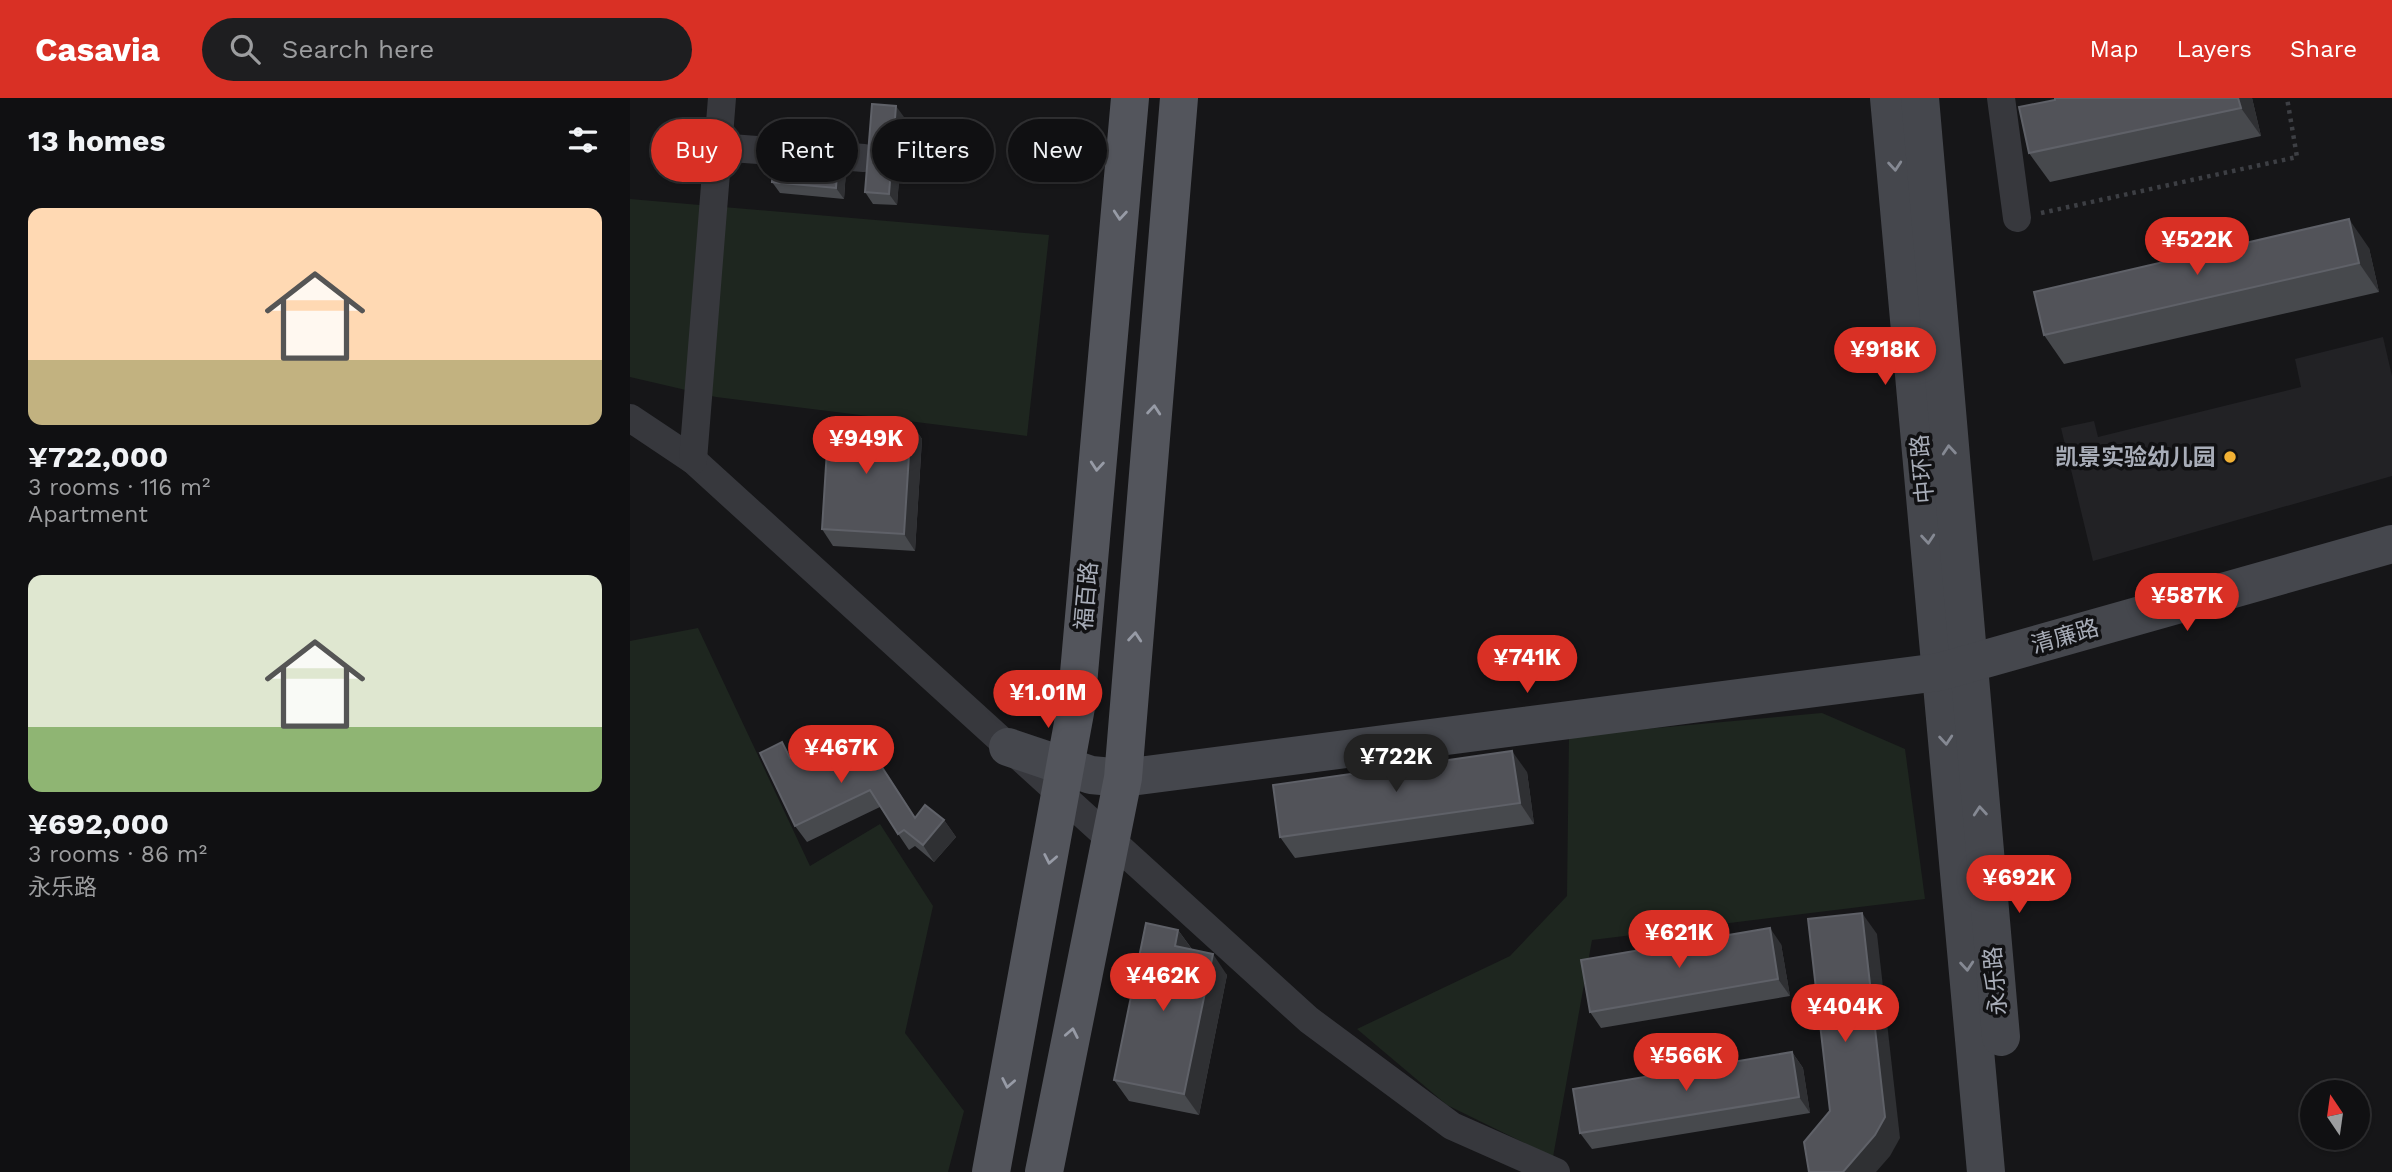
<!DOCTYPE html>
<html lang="en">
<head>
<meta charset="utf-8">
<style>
  :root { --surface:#101012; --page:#1e1e20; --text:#f1f3f6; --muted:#9c9d9f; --line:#303032; --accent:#d93025 }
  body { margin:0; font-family:"Work Sans","Noto Sans SC",sans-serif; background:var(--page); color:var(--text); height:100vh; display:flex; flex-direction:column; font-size:26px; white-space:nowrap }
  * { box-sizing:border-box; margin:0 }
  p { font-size:23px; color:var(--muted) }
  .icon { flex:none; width:38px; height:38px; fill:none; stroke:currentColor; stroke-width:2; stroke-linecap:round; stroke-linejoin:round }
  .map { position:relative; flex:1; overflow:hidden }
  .panel { display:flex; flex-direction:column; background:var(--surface); width:630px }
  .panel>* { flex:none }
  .hud { position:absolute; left:21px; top:21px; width:665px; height:63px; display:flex; gap:14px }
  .needle { width:46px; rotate:347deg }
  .buttons { position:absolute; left:1670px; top:982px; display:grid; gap:14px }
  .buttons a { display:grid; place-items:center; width:70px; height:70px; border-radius:50%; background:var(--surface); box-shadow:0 2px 5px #0004,0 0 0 2px var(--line); font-size:35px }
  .price { position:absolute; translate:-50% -60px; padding:0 16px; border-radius:24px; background:var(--accent); color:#fff; font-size:23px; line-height:46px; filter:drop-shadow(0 2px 4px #0008) }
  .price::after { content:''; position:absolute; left:50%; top:42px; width:21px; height:16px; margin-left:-10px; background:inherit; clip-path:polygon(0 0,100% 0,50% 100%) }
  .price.selected { background:#222; color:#fff }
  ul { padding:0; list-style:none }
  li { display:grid; align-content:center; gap:14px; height:371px; padding:0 28px }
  li span { display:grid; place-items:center; height:217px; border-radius:14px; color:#555 }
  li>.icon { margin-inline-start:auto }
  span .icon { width:126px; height:126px; fill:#fffc; stroke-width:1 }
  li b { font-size:30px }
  h2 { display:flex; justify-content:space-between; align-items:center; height:84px; padding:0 28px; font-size:30px }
  .pill { padding:0 24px; border-radius:32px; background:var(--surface); box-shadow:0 2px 5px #0004,0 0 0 2px var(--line); font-size:24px; line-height:63px }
  .pill.selected { background:var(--accent); color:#fff }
  header { display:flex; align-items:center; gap:42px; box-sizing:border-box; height:98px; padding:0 35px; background:var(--accent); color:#fff }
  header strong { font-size:33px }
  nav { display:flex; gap:38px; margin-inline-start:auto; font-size:24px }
  .search { width:490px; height:63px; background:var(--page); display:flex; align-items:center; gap:18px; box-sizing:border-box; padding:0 24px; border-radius:38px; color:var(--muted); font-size:26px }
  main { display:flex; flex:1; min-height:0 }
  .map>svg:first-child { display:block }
  .built { fill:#222225 }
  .green { fill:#1e261f }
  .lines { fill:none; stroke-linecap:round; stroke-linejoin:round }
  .path { stroke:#3d3f44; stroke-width:4.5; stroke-dasharray:3.5 5; stroke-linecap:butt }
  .street { stroke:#37383d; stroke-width:28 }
  .secondary { stroke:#45474d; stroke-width:38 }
  .primary { stroke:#53555c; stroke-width:38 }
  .wall { fill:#47494d }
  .shaded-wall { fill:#2f3033 }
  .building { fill:#525359; stroke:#5f6168; stroke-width:2 }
  .oneway { stroke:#858993 }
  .oneway2 { stroke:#979ba6 }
  .poi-dot { fill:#f2b134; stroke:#111113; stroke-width:2.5 }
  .labels { text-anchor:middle; stroke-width:7; stroke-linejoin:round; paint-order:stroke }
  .poi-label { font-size:23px; font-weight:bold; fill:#a8adb8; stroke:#111113; text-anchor:end }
  .street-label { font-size:23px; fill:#a8adb8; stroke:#111113 }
</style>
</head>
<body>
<header>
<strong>Casavia</strong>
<div class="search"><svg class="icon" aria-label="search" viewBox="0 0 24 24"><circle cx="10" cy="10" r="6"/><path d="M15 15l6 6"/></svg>Search here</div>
<nav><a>Map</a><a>Layers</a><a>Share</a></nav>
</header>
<main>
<section class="panel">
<h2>13 homes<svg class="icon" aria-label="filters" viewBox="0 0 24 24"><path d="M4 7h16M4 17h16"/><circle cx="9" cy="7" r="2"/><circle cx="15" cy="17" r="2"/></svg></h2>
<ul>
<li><span style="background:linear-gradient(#ffd9b3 70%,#c2b280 0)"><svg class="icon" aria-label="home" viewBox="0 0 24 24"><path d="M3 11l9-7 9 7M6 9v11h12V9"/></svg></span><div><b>¥722,000</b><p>3 rooms · 116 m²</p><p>Apartment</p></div></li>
<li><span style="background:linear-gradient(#dfe7d0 70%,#8fb573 0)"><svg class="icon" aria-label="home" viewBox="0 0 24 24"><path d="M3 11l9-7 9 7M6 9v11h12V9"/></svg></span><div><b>¥692,000</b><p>3 rooms · 86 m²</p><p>永乐路</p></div></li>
</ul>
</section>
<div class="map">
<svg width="1762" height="1074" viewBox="0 0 1762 1074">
  <rect width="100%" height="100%" fill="#161618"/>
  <path class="built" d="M1753 239 1762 278V378L1463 463 1431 330 1464 323 1468 339 1671 289 1665 261Z"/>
  <g class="green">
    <path d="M0 101 419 137 397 338 86 299 0 279Z"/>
    <path d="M68 530 180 768 250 726 303 808 275 935 334 1013 318 1074H0V543Z"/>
    <path d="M1192 615 1275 651 1295 801 962 842 923 1059 817 1007 727 931 880 858 937 798 939 638Z"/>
  </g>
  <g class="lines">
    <path class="path" d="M1411 115 1667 59 1657 0"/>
    <g class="street">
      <path d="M1371 0 1387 120"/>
      <path d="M88 49 234 60"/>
      <path d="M0 320 63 362 679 922 822 1028 926 1074"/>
      <path d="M63 362 92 0"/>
    </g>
    <g class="secondary">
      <path d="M1259 0 1356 1074"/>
      <path d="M1290 0 1371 939"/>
      <path d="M378 649 461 677 493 680 1309 574 1762 446"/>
    </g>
    <g class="primary">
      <path d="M361 1074 446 609 500 0"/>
      <path d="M414 1074 493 680 549 0"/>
    </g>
  </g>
  <g class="wall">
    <path d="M1622 0 1631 38 1420 84 1399 55 1425 2Z"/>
    <path d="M274 19 267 107 243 106 235 94Z"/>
    <path d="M216 73 214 101 150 95 142 84Z"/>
    <path d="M1739 150 1749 194 1434 266 1414 237Z"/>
    <path d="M281 325 292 341 285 453 203 448 192 431Z"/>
    <path d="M216 634 227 650 235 667 257 676 285 719 314 722 326 739 304 764 285 748 279 752 250 709 177 744 165 728 162 659Z"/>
    <path d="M897 674 904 726 665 760 650 739Z"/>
    <path d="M548 832 562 851 597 877 569 1017 499 1003 484 982Z"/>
    <path d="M1151 846 1160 898 971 930 960 914Z"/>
    <path d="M1162 954 1173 970 1180 1015 962 1051 950 1035Z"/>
  </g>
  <g class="shaded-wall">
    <path d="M1608 0H1622L1631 38 1611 10Z"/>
    <path d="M266 8 274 19 267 107 259 96Z"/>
    <path d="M208 61 216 73 214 101 206 90Z"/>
    <path d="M1719 121 1739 150 1749 194 1729 165Z"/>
    <path d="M281 325 292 341 285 453 274 436Z"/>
    <path d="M216 634 227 650 244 685 232 668Z"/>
    <path d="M882 653 897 674 904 726 890 705Z"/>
    <path d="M314 722 326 739 304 764 293 747Z"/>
    <path d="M1232 815 1247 836 1270 1040 1260 1058 1246 1074H1213Z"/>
    <path d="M1140 830 1151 846 1160 898 1148 881Z"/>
    <path d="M548 832 563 853 545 848Z"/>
    <path d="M583 856 597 877 569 1017 554 996Z"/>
    <path d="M1162 954 1173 970 1180 1015 1169 999Z"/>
  </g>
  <g class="building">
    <path d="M1425 0H1608L1611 10 1399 55 1389 9 1425 2Z"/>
    <path d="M242 6 266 8 259 96 235 94Z"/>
    <path d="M144 56 208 61 206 90 142 84Z"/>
    <path d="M1719 121 1729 165 1414 237 1404 194Z"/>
    <path d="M199 320 281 325 274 436 192 431Z"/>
    <path d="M216 634 232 668 246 660 285 720 295 707 314 722 293 747 274 732 268 736 240 692 165 728 130 655 152 644 160 660Z"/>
    <path d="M882 653 890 705 650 739 643 687Z"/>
    <path d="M1232 815 1255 1019 1245 1037 1213 1074H1179L1174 1044 1200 1013 1178 821Z"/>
    <path d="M516 825 548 832 545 848 583 856 554 996 484 982Z"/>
    <path d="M1140 830 1148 881 960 914 951 862Z"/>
    <path d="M1162 954 1169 999 950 1035 943 991Z"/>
  </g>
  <defs><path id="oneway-chevron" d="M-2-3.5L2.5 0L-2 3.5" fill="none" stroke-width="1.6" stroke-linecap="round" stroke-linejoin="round" transform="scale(1.75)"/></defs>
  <g class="oneway">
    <use href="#oneway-chevron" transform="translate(1265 68) rotate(85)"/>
    <use href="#oneway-chevron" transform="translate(1319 352) rotate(-95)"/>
    <use href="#oneway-chevron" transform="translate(1298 441) rotate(85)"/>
    <use href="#oneway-chevron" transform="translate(1316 642) rotate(85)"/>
    <use href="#oneway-chevron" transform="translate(1350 713) rotate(-95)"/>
    <use href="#oneway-chevron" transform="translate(1337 868) rotate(85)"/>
  </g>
  <g class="oneway2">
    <use href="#oneway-chevron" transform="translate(490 117) rotate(95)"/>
    <use href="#oneway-chevron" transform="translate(524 312) rotate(-85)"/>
    <use href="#oneway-chevron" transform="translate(467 368) rotate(95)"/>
    <use href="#oneway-chevron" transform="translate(505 539) rotate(-85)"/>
    <use href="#oneway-chevron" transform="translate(420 761) rotate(101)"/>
    <use href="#oneway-chevron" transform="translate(442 935) rotate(-79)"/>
    <use href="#oneway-chevron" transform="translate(378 985) rotate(101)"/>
  </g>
  <circle class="poi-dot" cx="1600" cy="359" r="7"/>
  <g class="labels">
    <g class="poi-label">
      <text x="1586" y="367">凯景实验幼儿园</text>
    </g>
    <g class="street-label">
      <text transform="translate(1292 371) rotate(-95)" y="8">中环路</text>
      <text transform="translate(456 498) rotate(-85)" y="8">福百路</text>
      <text transform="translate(1435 538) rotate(-16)" y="8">清廉路</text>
      <text transform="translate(1365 883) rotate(-95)" y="8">永乐路</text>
    </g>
  </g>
</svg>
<div class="buttons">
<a><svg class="needle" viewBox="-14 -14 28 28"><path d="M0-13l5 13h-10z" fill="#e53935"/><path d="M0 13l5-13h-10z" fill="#9c9d9f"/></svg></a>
</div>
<b class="price" style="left:1567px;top:179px">¥522K</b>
<b class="price" style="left:1255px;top:289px">¥918K</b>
<b class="price" style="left:236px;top:378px">¥949K</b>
<b class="price" style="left:1557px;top:535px">¥587K</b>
<b class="price" style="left:897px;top:597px">¥741K</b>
<b class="price" style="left:418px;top:632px">¥1.01M</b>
<b class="price" style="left:211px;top:687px">¥467K</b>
<b class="price selected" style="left:766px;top:696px">¥722K</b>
<b class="price" style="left:1389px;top:817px">¥692K</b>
<b class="price" style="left:1049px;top:872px">¥621K</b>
<b class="price" style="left:533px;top:915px">¥462K</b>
<b class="price" style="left:1215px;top:946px">¥404K</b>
<b class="price" style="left:1056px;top:995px">¥566K</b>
<div class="hud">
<a class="pill selected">Buy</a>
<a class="pill">Rent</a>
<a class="pill">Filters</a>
<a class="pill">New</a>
</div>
</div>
</main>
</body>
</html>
